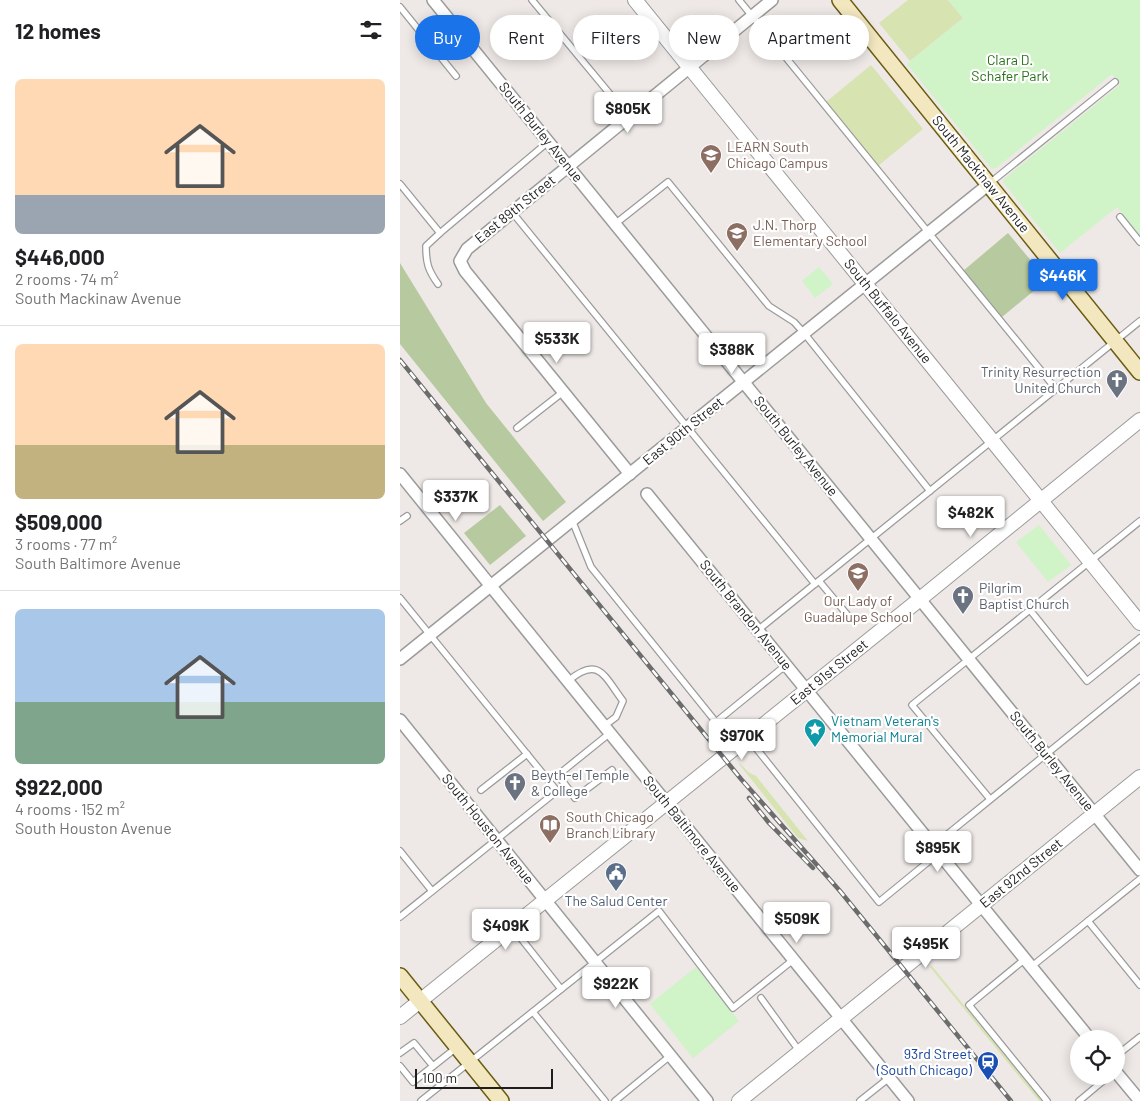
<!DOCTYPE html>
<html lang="en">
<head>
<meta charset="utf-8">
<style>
  :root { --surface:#fff; --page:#f6f6f6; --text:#202124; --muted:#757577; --line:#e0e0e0; --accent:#1a73e8 }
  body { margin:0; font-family:Barlow,sans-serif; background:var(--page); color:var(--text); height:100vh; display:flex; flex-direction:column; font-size:19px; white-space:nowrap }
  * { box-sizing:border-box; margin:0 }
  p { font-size:16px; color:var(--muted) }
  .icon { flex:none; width:28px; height:28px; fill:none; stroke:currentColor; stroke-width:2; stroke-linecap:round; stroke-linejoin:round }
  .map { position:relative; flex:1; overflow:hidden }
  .side { display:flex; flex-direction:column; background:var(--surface); width:400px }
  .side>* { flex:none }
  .top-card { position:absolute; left:15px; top:15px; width:475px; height:45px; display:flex; gap:10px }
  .tools { position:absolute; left:670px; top:1030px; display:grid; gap:10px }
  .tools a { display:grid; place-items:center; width:55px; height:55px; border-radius:50%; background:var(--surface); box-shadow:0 2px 12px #0003; font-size:25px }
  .scale { position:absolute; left:15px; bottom:12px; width:138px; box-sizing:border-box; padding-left:5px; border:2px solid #1e1e1e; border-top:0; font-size:14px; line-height:18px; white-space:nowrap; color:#1e1e1e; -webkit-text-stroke:4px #fff; paint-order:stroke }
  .price { position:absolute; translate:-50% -42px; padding:0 11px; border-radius:5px; background:#fff; color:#222; font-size:16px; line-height:32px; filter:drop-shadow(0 1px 2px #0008) }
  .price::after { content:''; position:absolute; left:50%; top:30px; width:15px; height:11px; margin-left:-8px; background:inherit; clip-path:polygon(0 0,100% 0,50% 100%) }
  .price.on { background:var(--accent); color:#fff }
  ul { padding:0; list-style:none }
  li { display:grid; align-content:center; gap:10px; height:265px; padding:0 15px }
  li+li { border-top:1px solid var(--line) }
  li span { display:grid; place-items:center; height:155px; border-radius:8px; color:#555 }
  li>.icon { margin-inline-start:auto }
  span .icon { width:90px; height:90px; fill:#fffc; stroke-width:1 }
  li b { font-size:21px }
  h2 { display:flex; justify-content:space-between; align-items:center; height:60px; padding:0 15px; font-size:21px }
  .tag { padding:0 18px; border-radius:22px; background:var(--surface); box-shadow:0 2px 12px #0003; font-size:18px; line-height:45px }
  .tag.on { background:var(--accent); color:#fff }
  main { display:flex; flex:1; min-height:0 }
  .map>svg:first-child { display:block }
  .grass { fill:#d7e3b1 }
  .forest { fill:#b6c99f }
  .park { fill:#d0f3c7 }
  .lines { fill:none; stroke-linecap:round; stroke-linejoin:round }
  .service-casing { stroke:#9b9b9b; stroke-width:8 }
  .minor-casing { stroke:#9b9b9b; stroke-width:14 }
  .tertiary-casing { stroke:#9b9b9b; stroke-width:16 }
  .secondary-casing { stroke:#6a5c11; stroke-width:18 }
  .service { stroke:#fff; stroke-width:5.5 }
  .minor { stroke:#fff; stroke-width:11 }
  .tertiary { stroke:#fff; stroke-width:14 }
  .secondary { stroke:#f2e7bf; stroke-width:15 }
  .rail-casing { stroke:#6c6c6c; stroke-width:4.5 }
  .rail { stroke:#fff; stroke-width:2.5; stroke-dasharray:8; stroke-linecap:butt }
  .labels { text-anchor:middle; stroke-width:4.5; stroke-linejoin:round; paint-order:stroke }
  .park-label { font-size:14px; fill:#287118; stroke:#fff }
  .street-label { font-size:14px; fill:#1e1e1e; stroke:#fff }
  .education-label { font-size:14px; fill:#785e54; stroke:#fff; text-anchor:start }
  .worship-label { font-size:14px; fill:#5b616d; stroke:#fff; text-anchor:start }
  .culture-label { font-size:14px; fill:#0d838f; stroke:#fff; text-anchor:start }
  .service-label { font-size:14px; fill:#4e5e75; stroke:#fff }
  .transit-label { font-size:14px; fill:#164399; stroke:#fff; text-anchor:end }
</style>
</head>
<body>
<main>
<section class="side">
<h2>12 homes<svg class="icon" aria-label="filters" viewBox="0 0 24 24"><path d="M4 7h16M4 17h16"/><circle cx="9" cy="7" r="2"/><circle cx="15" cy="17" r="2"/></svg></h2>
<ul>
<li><span style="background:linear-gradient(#ffd9b3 75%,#9aa5b1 0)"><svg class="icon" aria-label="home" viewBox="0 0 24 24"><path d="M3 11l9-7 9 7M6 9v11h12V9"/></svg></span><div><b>$446,000</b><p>2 rooms · 74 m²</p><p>South Mackinaw Avenue</p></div></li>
<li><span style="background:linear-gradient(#ffd9b3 65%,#c2b280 0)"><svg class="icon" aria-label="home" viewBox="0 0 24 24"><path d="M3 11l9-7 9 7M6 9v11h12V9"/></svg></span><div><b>$509,000</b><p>3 rooms · 77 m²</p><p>South Baltimore Avenue</p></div></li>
<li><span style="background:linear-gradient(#a9c7e8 60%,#7fa58c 0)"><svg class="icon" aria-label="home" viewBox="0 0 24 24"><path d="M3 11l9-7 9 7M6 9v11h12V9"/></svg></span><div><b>$922,000</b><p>4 rooms · 152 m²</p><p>South Houston Avenue</p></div></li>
</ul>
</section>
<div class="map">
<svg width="740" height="1101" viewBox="0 0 740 1101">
  <rect width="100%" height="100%" fill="#eee9e6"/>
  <g class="grass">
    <path d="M508 0H548L563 18 510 61 479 23Z"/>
    <path d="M471 65 523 129 478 166 426 102Z"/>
    <path d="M340 763 348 772 356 776 408 841 398 838 339 764Z"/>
    <path d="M532 966 642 1101H639L530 967Z"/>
  </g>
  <g class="forest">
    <path d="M608 233 647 280 602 317 563 271Z"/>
    <path d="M0 263 86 403 166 502 143 521 0 344Z"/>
    <path d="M100 505 126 536 90 565 64 533Z"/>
  </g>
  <g class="park">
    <path d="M548 0H740V235L717 207 660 253 603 182 604 179 721 84 712 74 596 168 592 169 507 64 563 18Z"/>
    <path d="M419 267 433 284 415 298 402 281Z"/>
    <path d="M639 525 671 565 648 582 616 542Z"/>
    <path d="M296 967 339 1021 293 1058 250 1004Z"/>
  </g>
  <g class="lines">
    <g class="service-casing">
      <g id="service">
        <path d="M132 0 229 117"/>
        <path d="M339 0 656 389"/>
        <path d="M0 7 56 76"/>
        <path d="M590 183 715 82"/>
        <path d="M0 184 40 233"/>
        <path d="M112 212 415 584"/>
        <path d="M720 217 740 242"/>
        <path d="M215 224 268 182 369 306 394 322 404 333 530 491"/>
        <path d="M38 284C28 270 26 263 26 246L40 233 148 142"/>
        <path d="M117 428 163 392"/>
        <path d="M172 520 191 567 336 747"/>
        <path d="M0 521 7 516"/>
        <path d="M419 581 450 618"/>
        <path d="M0 598 157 791 0 917"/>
        <path d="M630 610 687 681 740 638"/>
        <path d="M358 630 740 321"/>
        <path d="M168 681C199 655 204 676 223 701L216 717 204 726"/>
        <path d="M316 722 386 665"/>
        <path d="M210 733 158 775 175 798 212 770"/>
        <path d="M348 738 479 902 539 853"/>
        <path d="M81 790 127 754"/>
        <path d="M590 799 512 705 740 521"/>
        <path d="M533 846 740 678"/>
        <path d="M0 851 32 891"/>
        <path d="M688 921 740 985"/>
        <path d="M112 927 161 989"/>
        <path d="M625 959 569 1005 647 1101"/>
        <path d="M631 967 740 879"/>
        <path d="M361 998 400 1052"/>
        <path d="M133 1012 205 1101"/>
        <path d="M0 1053 14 1043 33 1066"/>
        <path d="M716 1056 740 1037"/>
        <path d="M0 1066 13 1082 56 1048"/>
        <path d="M21 1101 259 911 333 1008 393 960"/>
        <path d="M215 1101 271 1055"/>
        <path d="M460 1101 489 1078"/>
        <path d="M679 1101 709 1076"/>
      </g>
    </g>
    <g class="minor-casing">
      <g id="minor">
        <path d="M33 0 740 870"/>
        <path d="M0 474 508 1101"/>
        <path d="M230 474 65 271 60 261 67 249 372 0"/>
        <path d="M247 494 690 1039"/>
        <path d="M0 659 589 184"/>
        <path d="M0 720 307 1101"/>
        <path d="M716 1072 740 1101"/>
      </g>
    </g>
    <g class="tertiary-casing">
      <g id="tertiary">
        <path d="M235 0 740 623"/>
        <path d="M0 1017 520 599 740 420"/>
        <path d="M339 1101 740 777"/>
      </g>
    </g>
    <g class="secondary-casing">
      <g id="secondary">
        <path d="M440 0 740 372"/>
        <path d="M0 976 101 1101"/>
      </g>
    </g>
    <use href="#service" class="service"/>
    <use href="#minor" class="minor"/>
    <use href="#tertiary" class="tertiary"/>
    <use href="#secondary" class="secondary"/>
    <g class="rail-casing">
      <g id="rail">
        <path d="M0 360 341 779 440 891 611 1101"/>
        <path d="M349 798 369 823 413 868"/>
      </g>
    </g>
    <use href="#rail" class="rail"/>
  </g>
  <defs>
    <g id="school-pin" transform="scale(1.125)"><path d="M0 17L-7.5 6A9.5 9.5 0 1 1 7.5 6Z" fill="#8d6e63" stroke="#fff"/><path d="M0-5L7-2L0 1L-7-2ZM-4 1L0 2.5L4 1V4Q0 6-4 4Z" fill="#fff"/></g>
    <g id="church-pin" transform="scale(1.125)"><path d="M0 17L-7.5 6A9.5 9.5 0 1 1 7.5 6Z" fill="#6b7280" stroke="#fff"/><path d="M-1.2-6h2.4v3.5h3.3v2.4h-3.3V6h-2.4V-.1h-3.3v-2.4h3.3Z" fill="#fff"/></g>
    <g id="sight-pin" transform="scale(1.125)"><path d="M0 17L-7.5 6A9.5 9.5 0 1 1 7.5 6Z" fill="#0f9aa8" stroke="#fff"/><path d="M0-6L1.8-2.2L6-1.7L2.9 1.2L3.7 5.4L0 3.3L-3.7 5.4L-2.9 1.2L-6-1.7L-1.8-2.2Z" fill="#fff"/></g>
    <g id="library-pin" transform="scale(1.125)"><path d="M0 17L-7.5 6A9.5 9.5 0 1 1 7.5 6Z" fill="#8d6e63" stroke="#fff"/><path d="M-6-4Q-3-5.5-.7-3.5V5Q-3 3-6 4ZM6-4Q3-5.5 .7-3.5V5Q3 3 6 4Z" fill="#fff"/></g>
    <g id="civic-pin" transform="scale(1.125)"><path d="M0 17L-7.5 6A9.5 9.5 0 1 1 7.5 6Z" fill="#5c6f8a" stroke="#fff"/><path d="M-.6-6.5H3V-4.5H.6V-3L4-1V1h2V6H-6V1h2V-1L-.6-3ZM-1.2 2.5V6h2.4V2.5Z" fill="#fff"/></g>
    <g id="station-pin" transform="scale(1.125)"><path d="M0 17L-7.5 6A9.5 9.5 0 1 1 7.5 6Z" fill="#1a4fb4" stroke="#fff"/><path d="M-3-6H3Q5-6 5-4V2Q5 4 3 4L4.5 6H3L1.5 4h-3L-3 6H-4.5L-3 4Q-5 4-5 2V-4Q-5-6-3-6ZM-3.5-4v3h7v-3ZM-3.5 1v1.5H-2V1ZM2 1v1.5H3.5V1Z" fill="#fff"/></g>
  </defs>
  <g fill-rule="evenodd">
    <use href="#school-pin" x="311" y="155"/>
    <use href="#school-pin" x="337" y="233"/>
    <use href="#church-pin" x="717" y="380"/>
    <use href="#school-pin" x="458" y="573"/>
    <use href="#church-pin" x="563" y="596"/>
    <use href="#sight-pin" x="415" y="729"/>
    <use href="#church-pin" x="115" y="783"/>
    <use href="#library-pin" x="150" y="825"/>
    <use href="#civic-pin" x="216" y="873"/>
    <use href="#station-pin" x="588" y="1062"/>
  </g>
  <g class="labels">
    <g class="park-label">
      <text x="610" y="65">Clara D.<tspan x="610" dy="16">Schafer Park</tspan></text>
    </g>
    <g class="street-label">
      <text transform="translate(141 132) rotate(51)" y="5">South Burley Avenue</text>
      <text transform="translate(581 174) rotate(51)" y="5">South Mackinaw Avenue</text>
      <text transform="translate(115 209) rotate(-39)" y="5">East 89th Street</text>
      <text transform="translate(488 311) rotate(51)" y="5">South Buffalo Avenue</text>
      <text transform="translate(283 431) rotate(-39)" y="5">East 90th Street</text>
      <text transform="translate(396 446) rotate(51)" y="5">South Burley Avenue</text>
      <text transform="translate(346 615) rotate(51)" y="5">South Brandon Avenue</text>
      <text transform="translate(429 672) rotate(-39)" y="5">East 91st Street</text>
      <text transform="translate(652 761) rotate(51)" y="5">South Burley Avenue</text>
      <text transform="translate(88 829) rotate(51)" y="5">South Houston Avenue</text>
      <text transform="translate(292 834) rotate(51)" y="5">South Baltimore Avenue</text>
      <text transform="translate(621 873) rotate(-39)" y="5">East 92nd Street</text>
    </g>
    <g class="education-label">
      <text x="327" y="152">LEARN South<tspan x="327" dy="16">Chicago Campus</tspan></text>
      <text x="353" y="230">J.N. Thorp<tspan x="353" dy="16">Elementary School</tspan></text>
      <text x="458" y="606" text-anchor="middle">Our Lady of<tspan x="458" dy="16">Guadalupe School</tspan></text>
      <text x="166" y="822">South Chicago<tspan x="166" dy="16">Branch Library</tspan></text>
    </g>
    <g class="worship-label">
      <text x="701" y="377" text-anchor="end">Trinity Resurrection<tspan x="701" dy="16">United Church</tspan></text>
      <text x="579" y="593">Pilgrim<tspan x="579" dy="16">Baptist Church</tspan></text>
      <text x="131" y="780">Beyth-el Temple<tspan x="131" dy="16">&amp; College</tspan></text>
    </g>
    <g class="culture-label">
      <text x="431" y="726">Vietnam Veteran's<tspan x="431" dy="16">Memorial Mural</tspan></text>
    </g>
    <g class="service-label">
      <text x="216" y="906">The Salud Center</text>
    </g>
    <g class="transit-label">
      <text x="572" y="1059">93rd Street<tspan x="572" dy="16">(South Chicago)</tspan></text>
    </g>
  </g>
</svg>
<div class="tools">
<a><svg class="icon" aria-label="locate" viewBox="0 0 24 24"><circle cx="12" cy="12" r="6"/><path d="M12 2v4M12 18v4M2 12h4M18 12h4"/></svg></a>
</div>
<div class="scale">100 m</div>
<b class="price" style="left:228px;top:134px">$805K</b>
<b class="price on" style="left:663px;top:301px">$446K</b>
<b class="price" style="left:157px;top:364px">$533K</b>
<b class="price" style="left:332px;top:375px">$388K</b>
<b class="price" style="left:56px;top:522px">$337K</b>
<b class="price" style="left:571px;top:538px">$482K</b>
<b class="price" style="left:342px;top:761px">$970K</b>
<b class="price" style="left:538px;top:873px">$895K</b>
<b class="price" style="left:397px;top:944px">$509K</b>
<b class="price" style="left:106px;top:951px">$409K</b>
<b class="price" style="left:526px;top:969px">$495K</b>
<b class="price" style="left:216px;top:1009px">$922K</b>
<div class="top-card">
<a class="tag on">Buy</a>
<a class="tag">Rent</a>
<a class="tag">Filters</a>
<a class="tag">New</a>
<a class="tag">Apartment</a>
</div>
</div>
</main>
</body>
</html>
